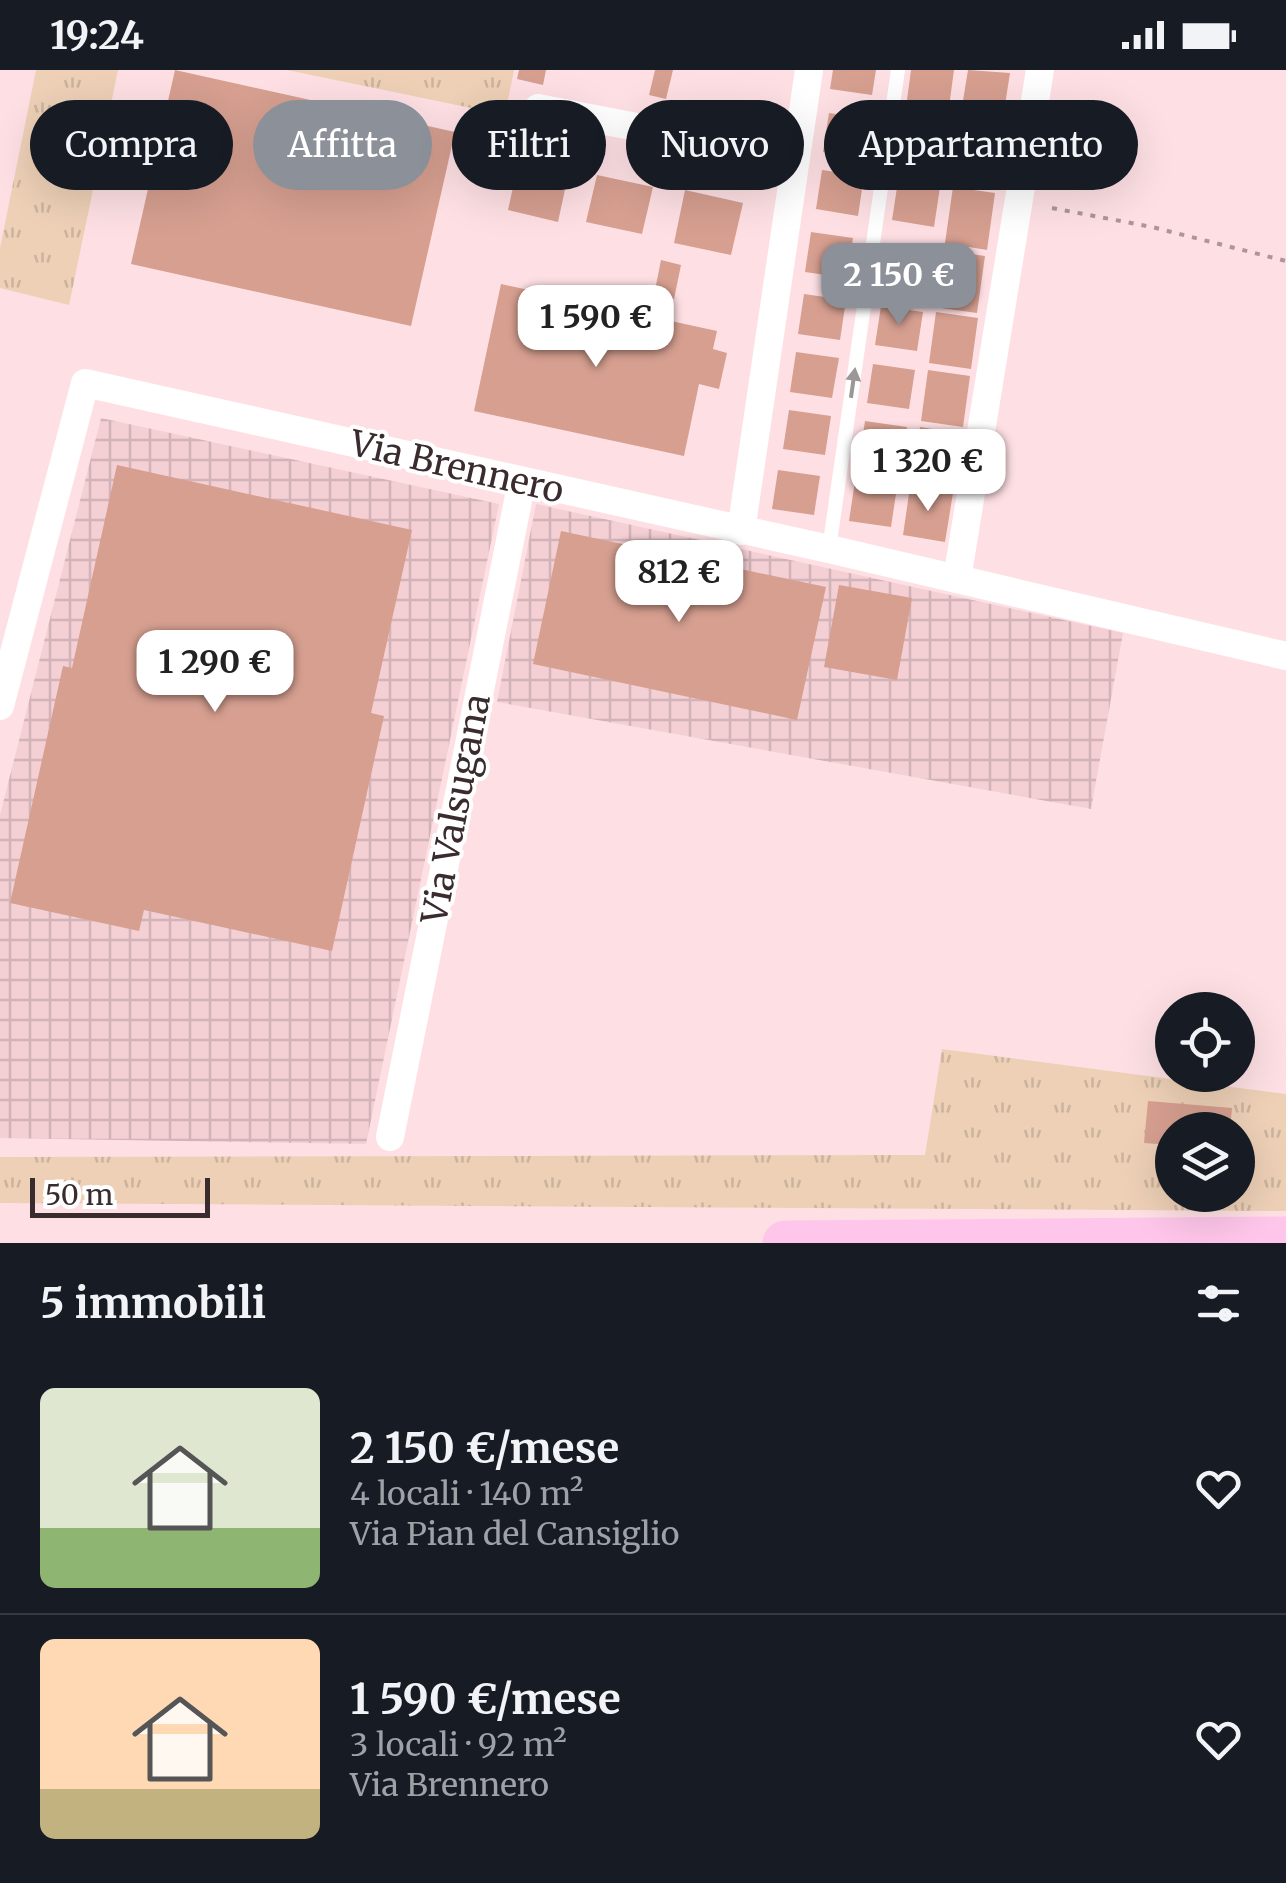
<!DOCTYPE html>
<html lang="it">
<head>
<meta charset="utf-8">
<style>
  :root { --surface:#171b24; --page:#20242c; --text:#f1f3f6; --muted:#9ea1a6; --line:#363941; --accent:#8c9099 }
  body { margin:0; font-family:Merriweather,serif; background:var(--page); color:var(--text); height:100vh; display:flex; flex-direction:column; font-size:38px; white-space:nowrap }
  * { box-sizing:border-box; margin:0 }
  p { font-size:32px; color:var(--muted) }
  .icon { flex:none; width:55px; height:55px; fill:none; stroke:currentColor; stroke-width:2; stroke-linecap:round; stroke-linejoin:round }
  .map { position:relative; height:1173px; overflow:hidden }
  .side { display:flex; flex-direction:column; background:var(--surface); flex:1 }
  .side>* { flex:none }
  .hud { position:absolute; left:30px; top:30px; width:1228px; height:90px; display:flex; gap:20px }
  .buttons { position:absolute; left:1155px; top:922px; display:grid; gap:20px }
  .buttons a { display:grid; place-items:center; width:100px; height:100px; border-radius:50%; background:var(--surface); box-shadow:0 10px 40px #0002; font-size:50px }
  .scale { position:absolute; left:30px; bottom:25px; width:180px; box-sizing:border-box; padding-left:10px; border:5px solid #3a2c2e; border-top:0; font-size:28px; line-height:35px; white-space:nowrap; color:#3a2c2e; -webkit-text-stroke:8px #fff; paint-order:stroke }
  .price { position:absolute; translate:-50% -85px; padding:0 22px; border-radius:20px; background:#fff; color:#222; font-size:32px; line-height:65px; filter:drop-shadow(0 2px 5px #0008) }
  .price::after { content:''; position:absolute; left:50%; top:60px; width:30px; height:22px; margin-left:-15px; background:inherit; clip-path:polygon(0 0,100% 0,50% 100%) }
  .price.selected { background:var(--accent); color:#fff }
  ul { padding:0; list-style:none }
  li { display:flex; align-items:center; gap:30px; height:250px; padding:0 40px }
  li+li { border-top:2px solid var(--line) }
  li span { display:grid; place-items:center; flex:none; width:280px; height:200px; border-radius:15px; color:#555 }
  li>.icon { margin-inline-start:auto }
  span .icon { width:120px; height:120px; fill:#fffc; stroke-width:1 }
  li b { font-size:42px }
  h2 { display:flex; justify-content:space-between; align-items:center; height:120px; padding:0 40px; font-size:42px }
  .chip { padding:0 35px; border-radius:45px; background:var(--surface); box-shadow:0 10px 40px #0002; font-size:35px; line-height:90px }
  .chip.selected { background:var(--accent); color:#fff }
  .status { display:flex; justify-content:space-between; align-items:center; height:70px; padding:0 50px; background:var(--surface); direction:ltr }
  .status svg { height:28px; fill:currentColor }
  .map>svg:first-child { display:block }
  .industrial { fill:url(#industrial-grid) }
  .grass { fill:url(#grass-tufts); fill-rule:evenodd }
  .building { fill:#d69f90 }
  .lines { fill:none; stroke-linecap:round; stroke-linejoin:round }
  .path { stroke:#ad9599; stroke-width:4; stroke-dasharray:5 8; stroke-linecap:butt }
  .service { stroke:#fff; stroke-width:14 }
  .minor { stroke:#fff; stroke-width:28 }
  .trunk { stroke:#fec6ea; stroke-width:45 }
  .oneway { fill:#9c9696 }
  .labels { text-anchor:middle; stroke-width:8; stroke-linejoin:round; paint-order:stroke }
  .street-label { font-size:35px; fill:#3a2c2e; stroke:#fff }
</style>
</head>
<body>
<div class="status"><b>19:24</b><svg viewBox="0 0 49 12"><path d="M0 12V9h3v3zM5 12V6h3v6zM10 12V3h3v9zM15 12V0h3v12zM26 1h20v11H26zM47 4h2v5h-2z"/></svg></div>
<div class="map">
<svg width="1286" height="1173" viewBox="0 0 1286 1173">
  <defs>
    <pattern id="industrial-grid" width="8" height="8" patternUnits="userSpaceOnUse" patternTransform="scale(2.5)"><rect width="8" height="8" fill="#f4d0d5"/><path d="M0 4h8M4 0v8" fill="none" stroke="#d2b3b7"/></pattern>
    <pattern id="grass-tufts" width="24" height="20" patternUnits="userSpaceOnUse" patternTransform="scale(2.5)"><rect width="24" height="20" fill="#edd0b6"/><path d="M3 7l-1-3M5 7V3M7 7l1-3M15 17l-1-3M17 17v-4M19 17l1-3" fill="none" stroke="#ccb39d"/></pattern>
  </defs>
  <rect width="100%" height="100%" fill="#fee0e4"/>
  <g class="industrial">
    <path d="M101 348 499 434 366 1074 0 1068V745Z"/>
    <path d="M536 434 1123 563 1091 739 497 632Z"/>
  </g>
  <g class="grass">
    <path d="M36 0H118L69 235 0 218V178Z"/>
    <path d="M287 0H514L505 45Z"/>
    <path d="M942 979 1286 1024V1141L0 1133V1087L925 1085ZM1172 1060H1238V1125H1172Z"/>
  </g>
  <g class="building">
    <path d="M175 0 455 62 411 256 131 194Z"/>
    <path d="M519 0H546L543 15 517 9Z"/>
    <path d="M655 0H673L666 29 649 25Z"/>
    <path d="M833 0H876L872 25 830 19Z"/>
    <path d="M911 0H954L949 37 907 30Z"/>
    <path d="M968 0 1010 3 1001 61 959 55Z"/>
    <path d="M829 43 871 49 865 89 823 82Z"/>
    <path d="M906 54 948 60 942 100 900 94Z"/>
    <path d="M961 61 1003 67 996 119 953 112Z"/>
    <path d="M519 90 569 101 558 152 508 140Z"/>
    <path d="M822 100 864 106 858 146 816 139Z"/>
    <path d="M597 105 653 117 642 164 586 152Z"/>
    <path d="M898 111 940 117 934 157 892 150Z"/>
    <path d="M953 117 995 123 987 180 945 173Z"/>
    <path d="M685 120 743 133 731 185 674 173Z"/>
    <path d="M811 162 853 168 847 208 805 202Z"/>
    <path d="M887 173 930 180 924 219 882 213Z"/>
    <path d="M943 180 985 186 977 243 934 237Z"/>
    <path d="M661 190 681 195 674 229 654 225Z"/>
    <path d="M501 214 717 261 713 279 727 283 719 319 699 314 684 386 474 341Z"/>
    <path d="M804 224 846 230 840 270 798 264Z"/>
    <path d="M881 236 923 242 917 281 875 275Z"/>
    <path d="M936 242 978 248 971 299 929 293Z"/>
    <path d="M796 282 839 288 832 328 790 322Z"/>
    <path d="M873 294 915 300 909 339 867 333Z"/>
    <path d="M928 300 970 306 963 357 921 351Z"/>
    <path d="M789 340 831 346 825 385 783 379Z"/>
    <path d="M865 351 907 357 901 397 859 391Z"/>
    <path d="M920 357 963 364 955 413 913 407Z"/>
    <path d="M117 395 412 460 371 643 384 646 332 881 144 840 139 861 10 833 63 596 72 598Z"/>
    <path d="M778 400 820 406 814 445 772 439Z"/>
    <path d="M855 411 897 417 891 457 849 451Z"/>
    <path d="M910 417 953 423 945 472 903 465Z"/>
    <path d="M561 461 826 517 797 650 533 594Z"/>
    <path d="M839 515 912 528 897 610 824 597Z"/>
    <path d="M1148 1031 1232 1038 1230 1060H1172V1075L1144 1073Z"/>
  </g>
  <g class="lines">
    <path class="path" d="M1052 138 1152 157 1286 191"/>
    <path class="service" d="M829 479 898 0"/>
    <g class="minor">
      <path d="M538 38 796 88 741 461"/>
      <path d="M796 88 809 0"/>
      <path d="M957 509 1040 0"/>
      <path d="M0 636 85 313 829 479 1286 586"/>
      <path d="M390 1067 522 411"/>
    </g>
    <path class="trunk" d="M785 1173 1286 1169"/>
  </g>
  <defs><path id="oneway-solid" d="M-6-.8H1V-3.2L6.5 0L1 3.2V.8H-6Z" transform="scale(2.5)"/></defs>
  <use class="oneway" href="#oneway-solid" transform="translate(853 313) rotate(-82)"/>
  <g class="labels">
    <g class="street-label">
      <text transform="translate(457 397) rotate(13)" y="12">Via Brennero</text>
      <text transform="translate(456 739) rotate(-79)" y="12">Via Valsugana</text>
    </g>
  </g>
</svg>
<div class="buttons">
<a><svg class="icon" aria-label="locate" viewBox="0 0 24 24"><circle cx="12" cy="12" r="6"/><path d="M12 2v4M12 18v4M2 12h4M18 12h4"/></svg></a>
<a><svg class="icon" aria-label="layers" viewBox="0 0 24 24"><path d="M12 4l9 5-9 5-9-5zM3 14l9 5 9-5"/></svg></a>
</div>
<div class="scale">50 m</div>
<b class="price selected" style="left:899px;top:258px">2 150 €</b>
<b class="price" style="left:596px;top:300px">1 590 €</b>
<b class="price" style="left:928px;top:444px">1 320 €</b>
<b class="price" style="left:679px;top:555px">812 €</b>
<b class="price" style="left:215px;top:645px">1 290 €</b>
<div class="hud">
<a class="chip">Compra</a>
<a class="chip selected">Affitta</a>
<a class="chip">Filtri</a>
<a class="chip">Nuovo</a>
<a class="chip">Appartamento</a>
</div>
</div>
<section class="side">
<h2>5 immobili<svg class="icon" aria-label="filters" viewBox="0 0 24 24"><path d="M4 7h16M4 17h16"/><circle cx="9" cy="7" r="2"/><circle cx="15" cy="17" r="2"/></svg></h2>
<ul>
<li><span style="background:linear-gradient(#dfe7d0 70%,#8fb573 0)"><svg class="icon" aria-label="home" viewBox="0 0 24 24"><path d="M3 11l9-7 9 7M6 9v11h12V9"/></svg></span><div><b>2 150 €/mese</b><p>4 locali · 140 m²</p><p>Via Pian del Cansiglio</p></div><svg class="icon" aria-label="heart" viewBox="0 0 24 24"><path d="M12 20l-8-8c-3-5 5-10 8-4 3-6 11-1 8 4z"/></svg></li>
<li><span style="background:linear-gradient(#ffd9b3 75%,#c2b280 0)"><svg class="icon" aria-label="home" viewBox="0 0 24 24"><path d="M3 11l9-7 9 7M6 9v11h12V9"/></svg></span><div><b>1 590 €/mese</b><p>3 locali · 92 m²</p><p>Via Brennero</p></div><svg class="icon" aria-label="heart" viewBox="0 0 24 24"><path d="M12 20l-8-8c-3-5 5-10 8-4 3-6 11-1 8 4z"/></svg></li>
</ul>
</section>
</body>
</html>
